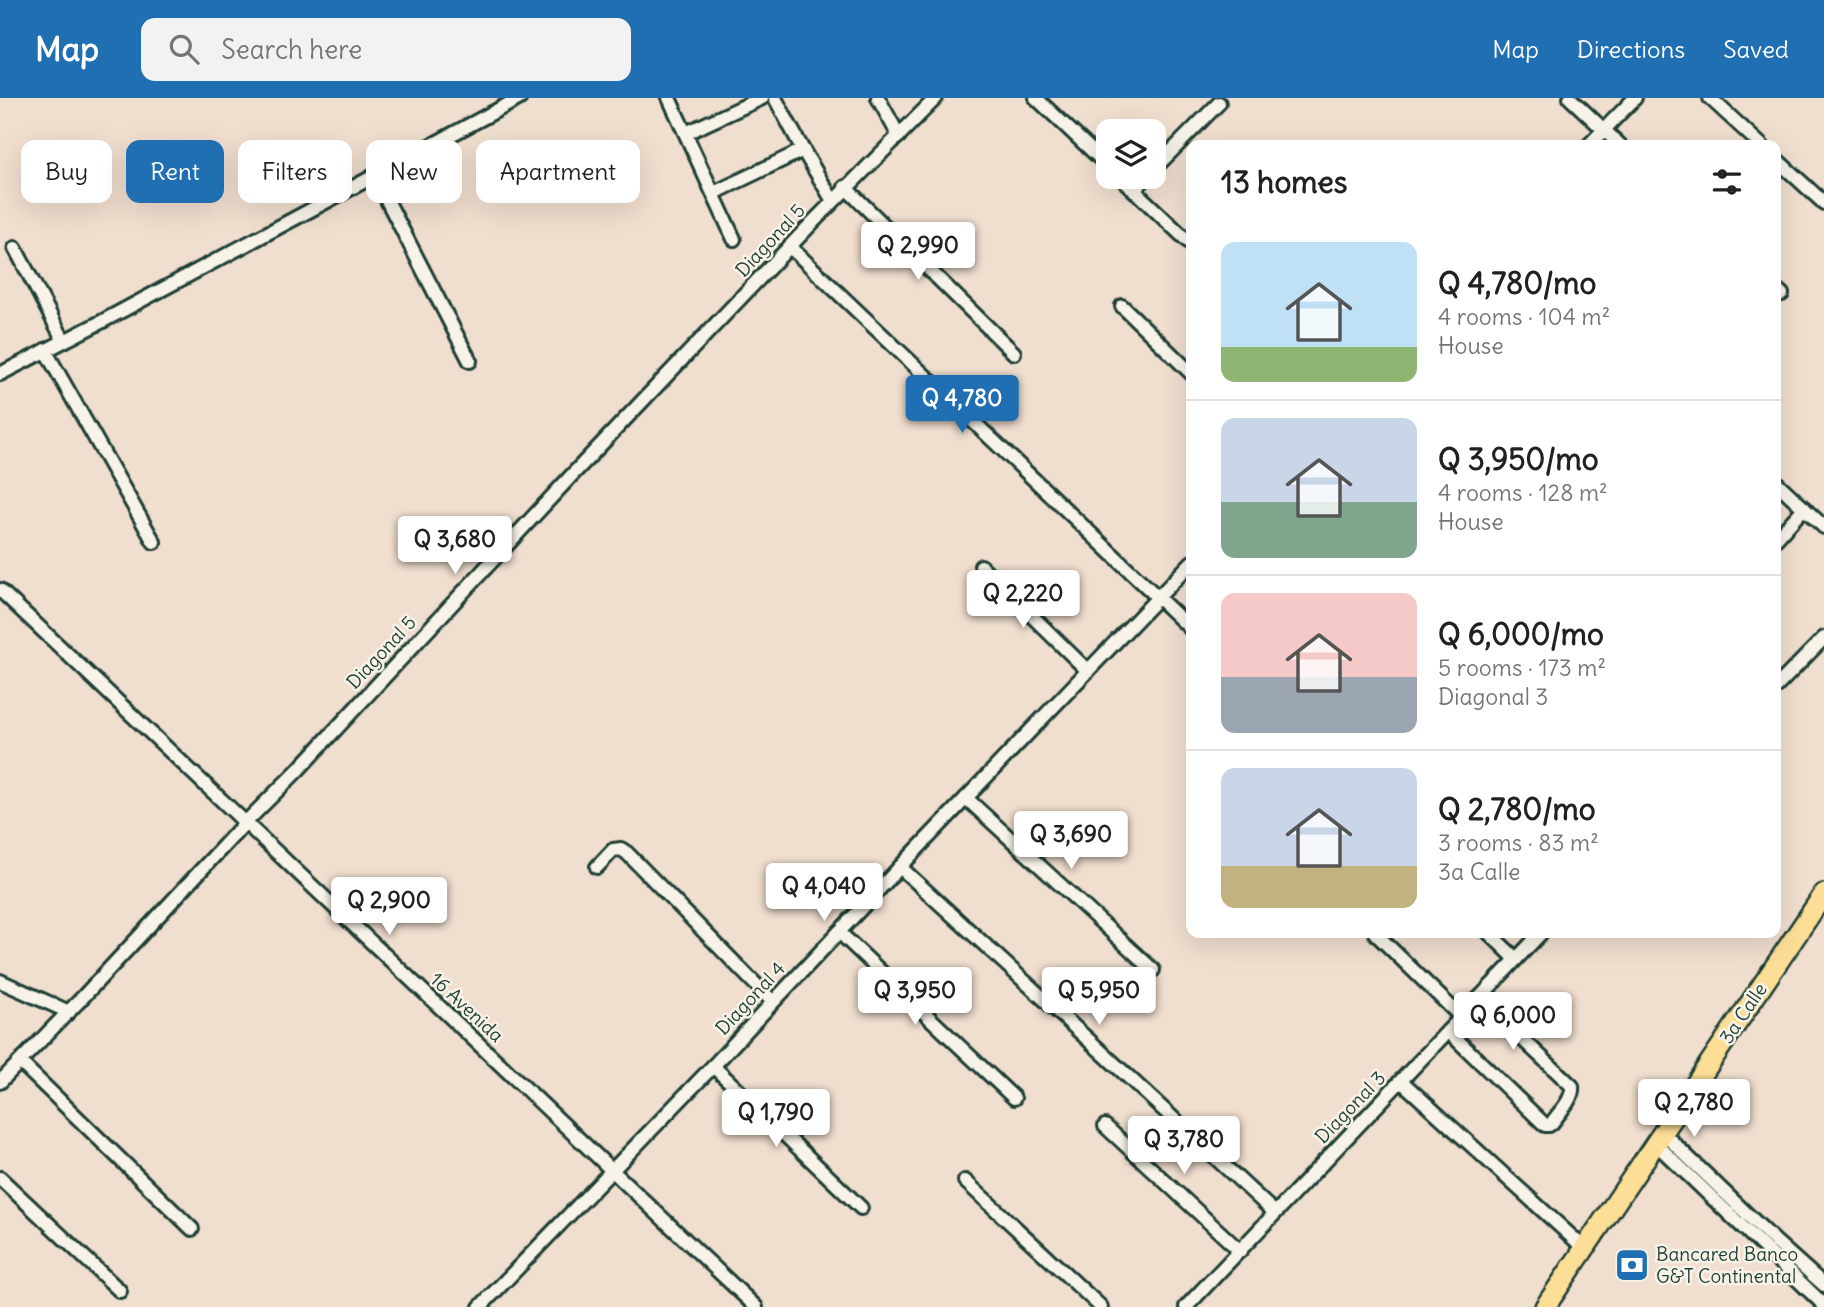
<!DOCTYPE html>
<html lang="en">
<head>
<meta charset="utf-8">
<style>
  :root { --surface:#fff; --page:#f2f2f2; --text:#202124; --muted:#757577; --line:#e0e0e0; --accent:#1f6fb2 }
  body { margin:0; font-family:Delius,sans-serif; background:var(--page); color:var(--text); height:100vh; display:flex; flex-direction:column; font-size:26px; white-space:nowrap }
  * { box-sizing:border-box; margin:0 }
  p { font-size:23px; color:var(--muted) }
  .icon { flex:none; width:38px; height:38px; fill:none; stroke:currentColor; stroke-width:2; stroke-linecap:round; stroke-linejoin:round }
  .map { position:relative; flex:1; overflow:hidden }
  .details { position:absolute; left:1186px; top:42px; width:595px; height:798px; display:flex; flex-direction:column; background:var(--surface); border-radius:14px; box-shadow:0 7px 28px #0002 }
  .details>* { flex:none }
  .banner { position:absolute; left:21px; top:42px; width:665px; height:63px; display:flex; gap:14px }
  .fabs { position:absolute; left:1096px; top:21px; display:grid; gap:14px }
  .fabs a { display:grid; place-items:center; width:70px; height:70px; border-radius:14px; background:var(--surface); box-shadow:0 7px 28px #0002; font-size:35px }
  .price { position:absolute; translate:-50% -60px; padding:0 16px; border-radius:7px; background:#fff; color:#222; font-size:23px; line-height:46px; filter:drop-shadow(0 2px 4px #0008) }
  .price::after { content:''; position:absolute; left:50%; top:42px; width:21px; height:16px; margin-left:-10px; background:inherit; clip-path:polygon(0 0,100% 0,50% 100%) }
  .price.selected { background:var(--accent); color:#fff }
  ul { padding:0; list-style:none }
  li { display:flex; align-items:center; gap:21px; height:175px; padding:0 35px }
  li+li { border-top:2px solid var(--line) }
  li span { display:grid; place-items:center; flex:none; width:196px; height:140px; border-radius:14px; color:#555 }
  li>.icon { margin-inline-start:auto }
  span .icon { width:84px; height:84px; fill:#fffc; stroke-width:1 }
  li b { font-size:30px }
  h2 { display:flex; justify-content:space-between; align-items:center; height:84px; padding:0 35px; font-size:30px }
  .chip { padding:0 24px; border-radius:14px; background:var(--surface); box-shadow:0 7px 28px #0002; font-size:24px; line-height:63px }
  .chip.selected { background:var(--accent); color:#fff }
  header { display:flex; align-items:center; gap:42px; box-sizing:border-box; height:98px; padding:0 35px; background:var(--accent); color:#fff }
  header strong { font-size:33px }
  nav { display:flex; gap:38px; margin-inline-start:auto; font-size:24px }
  .search { width:490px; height:63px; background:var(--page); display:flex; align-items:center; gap:18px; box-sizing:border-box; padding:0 24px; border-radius:14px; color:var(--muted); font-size:26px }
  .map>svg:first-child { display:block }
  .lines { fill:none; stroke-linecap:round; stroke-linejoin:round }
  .minor-casing { stroke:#1f3d34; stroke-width:18 }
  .primary-casing { stroke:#1f3d34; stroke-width:24 }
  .minor { stroke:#f7f3e8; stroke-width:12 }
  .primary { stroke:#fcde96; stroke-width:19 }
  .labels { text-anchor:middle; stroke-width:5; stroke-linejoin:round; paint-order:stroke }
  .street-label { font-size:19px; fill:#1f3d34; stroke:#f7f3e8 }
  .poi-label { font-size:19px; fill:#1f3d34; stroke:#f7f3e8; text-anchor:start }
</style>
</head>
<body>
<header>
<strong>Map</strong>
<div class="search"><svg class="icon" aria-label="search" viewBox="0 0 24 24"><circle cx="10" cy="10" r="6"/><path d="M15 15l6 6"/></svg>Search here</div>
<nav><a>Map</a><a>Directions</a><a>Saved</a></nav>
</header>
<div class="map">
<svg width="1824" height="1209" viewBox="0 0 1824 1209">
  <rect width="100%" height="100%" fill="#f0dece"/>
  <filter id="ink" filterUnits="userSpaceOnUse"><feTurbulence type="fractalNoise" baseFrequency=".0143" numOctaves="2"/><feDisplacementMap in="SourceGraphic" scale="14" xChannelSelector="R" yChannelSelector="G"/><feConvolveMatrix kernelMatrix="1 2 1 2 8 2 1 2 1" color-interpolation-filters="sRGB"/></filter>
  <g filter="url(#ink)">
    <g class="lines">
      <g class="minor-casing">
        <g id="minor">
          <path d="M669 0 734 141"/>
          <path d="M775 0 803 52 833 103"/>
          <path d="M878 0 899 38"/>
          <path d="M1036 0 1108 68"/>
          <path d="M1570 0 1620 47"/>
          <path d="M1710 0 1761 47"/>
          <path d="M686 35 762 0"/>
          <path d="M1589 47 1635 0"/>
          <path d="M1776 61 1824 105"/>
          <path d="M1153 72 1219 5"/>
          <path d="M374 77 470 263"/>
          <path d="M1120 79 1192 147"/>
          <path d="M845 89 1014 255"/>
          <path d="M1134 92 1147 79"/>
          <path d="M714 95 803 52"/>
          <path d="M790 149 1192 532"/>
          <path d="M15 150 64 243"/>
          <path d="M1776 191 1782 196"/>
          <path d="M1122 208 1192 276"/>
          <path d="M45 252 154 444"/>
          <path d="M0 276 101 224 520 0"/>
          <path d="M1776 384 1824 429"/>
          <path d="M1776 441 1804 410"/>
          <path d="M981 468 1088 573"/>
          <path d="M0 492 756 1209"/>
          <path d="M1776 589 1824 540"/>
          <path d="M966 700 1153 872"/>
          <path d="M597 769 613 752 621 751 627 755 773 904"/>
          <path d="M900 769 1094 947 1275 1115"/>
          <path d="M839 834 1014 1000"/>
          <path d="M1375 835 1461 919"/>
          <path d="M1489 835 1516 861"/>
          <path d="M0 883 69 914"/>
          <path d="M1448 933 1545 1027H1549L1552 1025C1559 1014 1574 1001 1572 988L1479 900"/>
          <path d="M20 964 192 1131"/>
          <path d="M713 968 861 1110"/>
          <path d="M1401 983 1584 1150"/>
          <path d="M0 984 82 900 245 725 297 673 572 377 813 124 936 0"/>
          <path d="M1105 1028 1240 1153"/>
          <path d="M1662 1034 1776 1144 1824 1187"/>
          <path d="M1655 1045 1824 1207"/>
          <path d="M0 1080 120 1193"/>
          <path d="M965 1083 1101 1209"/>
          <path d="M480 1209 715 966 900 769 1192 464"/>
          <path d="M1186 1209 1541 835"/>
        </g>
      </g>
      <g class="primary-casing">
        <path id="primary" d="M1545 1209 1824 796"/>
      </g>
      <use href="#minor" class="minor"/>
      <use href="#primary" class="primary"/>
    </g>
  </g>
  <defs>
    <g id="bank-square" transform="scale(1.75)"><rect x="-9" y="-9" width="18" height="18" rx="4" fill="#1f6fb2" stroke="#f7f3e8"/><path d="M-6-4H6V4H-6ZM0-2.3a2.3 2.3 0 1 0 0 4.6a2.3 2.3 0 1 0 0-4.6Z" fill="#fff"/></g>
  </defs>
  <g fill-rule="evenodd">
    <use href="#bank-square" x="1632" y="1167"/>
  </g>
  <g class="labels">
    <g class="street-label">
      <text transform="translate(770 142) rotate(-47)" y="7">Diagonal 5</text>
      <text transform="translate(381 554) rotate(-47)" y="7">Diagonal 5</text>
      <text transform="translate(750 900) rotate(-47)" y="7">Diagonal 4</text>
      <text transform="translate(467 909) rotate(43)" y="7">16 Avenida</text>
      <text transform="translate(1743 915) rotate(-56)" y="7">3a Calle</text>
      <text transform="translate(1350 1009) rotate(-46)" y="7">Diagonal 3</text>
    </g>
    <g class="poi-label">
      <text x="1656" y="1163">Bancared Banco<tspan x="1656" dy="22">G&amp;T Continental</tspan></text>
    </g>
  </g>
</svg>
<div class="fabs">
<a><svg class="icon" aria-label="layers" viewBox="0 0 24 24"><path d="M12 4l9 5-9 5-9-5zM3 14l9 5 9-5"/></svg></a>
</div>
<b class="price" style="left:918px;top:184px">Q 2,990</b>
<b class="price selected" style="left:962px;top:337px">Q 4,780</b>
<b class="price" style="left:455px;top:478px">Q 3,680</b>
<b class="price" style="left:1023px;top:532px">Q 2,220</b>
<b class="price" style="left:1071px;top:773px">Q 3,690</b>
<b class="price" style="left:824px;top:825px">Q 4,040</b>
<b class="price" style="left:389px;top:839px">Q 2,900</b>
<b class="price" style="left:915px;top:929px">Q 3,950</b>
<b class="price" style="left:1099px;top:929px">Q 5,950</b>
<b class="price" style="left:1513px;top:954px">Q 6,000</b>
<b class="price" style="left:1694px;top:1041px">Q 2,780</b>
<b class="price" style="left:776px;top:1051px">Q 1,790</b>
<b class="price" style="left:1184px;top:1078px">Q 3,780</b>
<div class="banner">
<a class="chip">Buy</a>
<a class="chip selected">Rent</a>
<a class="chip">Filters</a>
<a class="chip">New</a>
<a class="chip">Apartment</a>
</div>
<section class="details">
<h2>13 homes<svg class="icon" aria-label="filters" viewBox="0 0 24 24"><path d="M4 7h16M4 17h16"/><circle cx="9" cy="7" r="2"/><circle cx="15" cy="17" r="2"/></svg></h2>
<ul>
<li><span style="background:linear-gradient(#bfe0f5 75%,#8fb573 0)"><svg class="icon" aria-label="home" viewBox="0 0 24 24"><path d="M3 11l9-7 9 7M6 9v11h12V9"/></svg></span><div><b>Q 4,780/mo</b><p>4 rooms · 104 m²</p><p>House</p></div></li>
<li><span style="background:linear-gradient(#c9d6e8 60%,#7fa58c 0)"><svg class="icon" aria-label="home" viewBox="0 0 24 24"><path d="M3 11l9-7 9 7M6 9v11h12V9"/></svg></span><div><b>Q 3,950/mo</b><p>4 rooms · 128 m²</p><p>House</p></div></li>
<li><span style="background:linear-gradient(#f6c9c9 60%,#9aa5b1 0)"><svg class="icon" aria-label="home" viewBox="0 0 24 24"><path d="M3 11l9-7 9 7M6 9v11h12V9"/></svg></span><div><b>Q 6,000/mo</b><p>5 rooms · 173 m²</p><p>Diagonal 3</p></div></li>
<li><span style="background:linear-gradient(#c9d6e8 70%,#c2b280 0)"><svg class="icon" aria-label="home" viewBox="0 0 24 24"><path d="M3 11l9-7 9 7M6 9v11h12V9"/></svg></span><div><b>Q 2,780/mo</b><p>3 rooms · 83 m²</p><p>3a Calle</p></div></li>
</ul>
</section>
</div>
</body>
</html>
